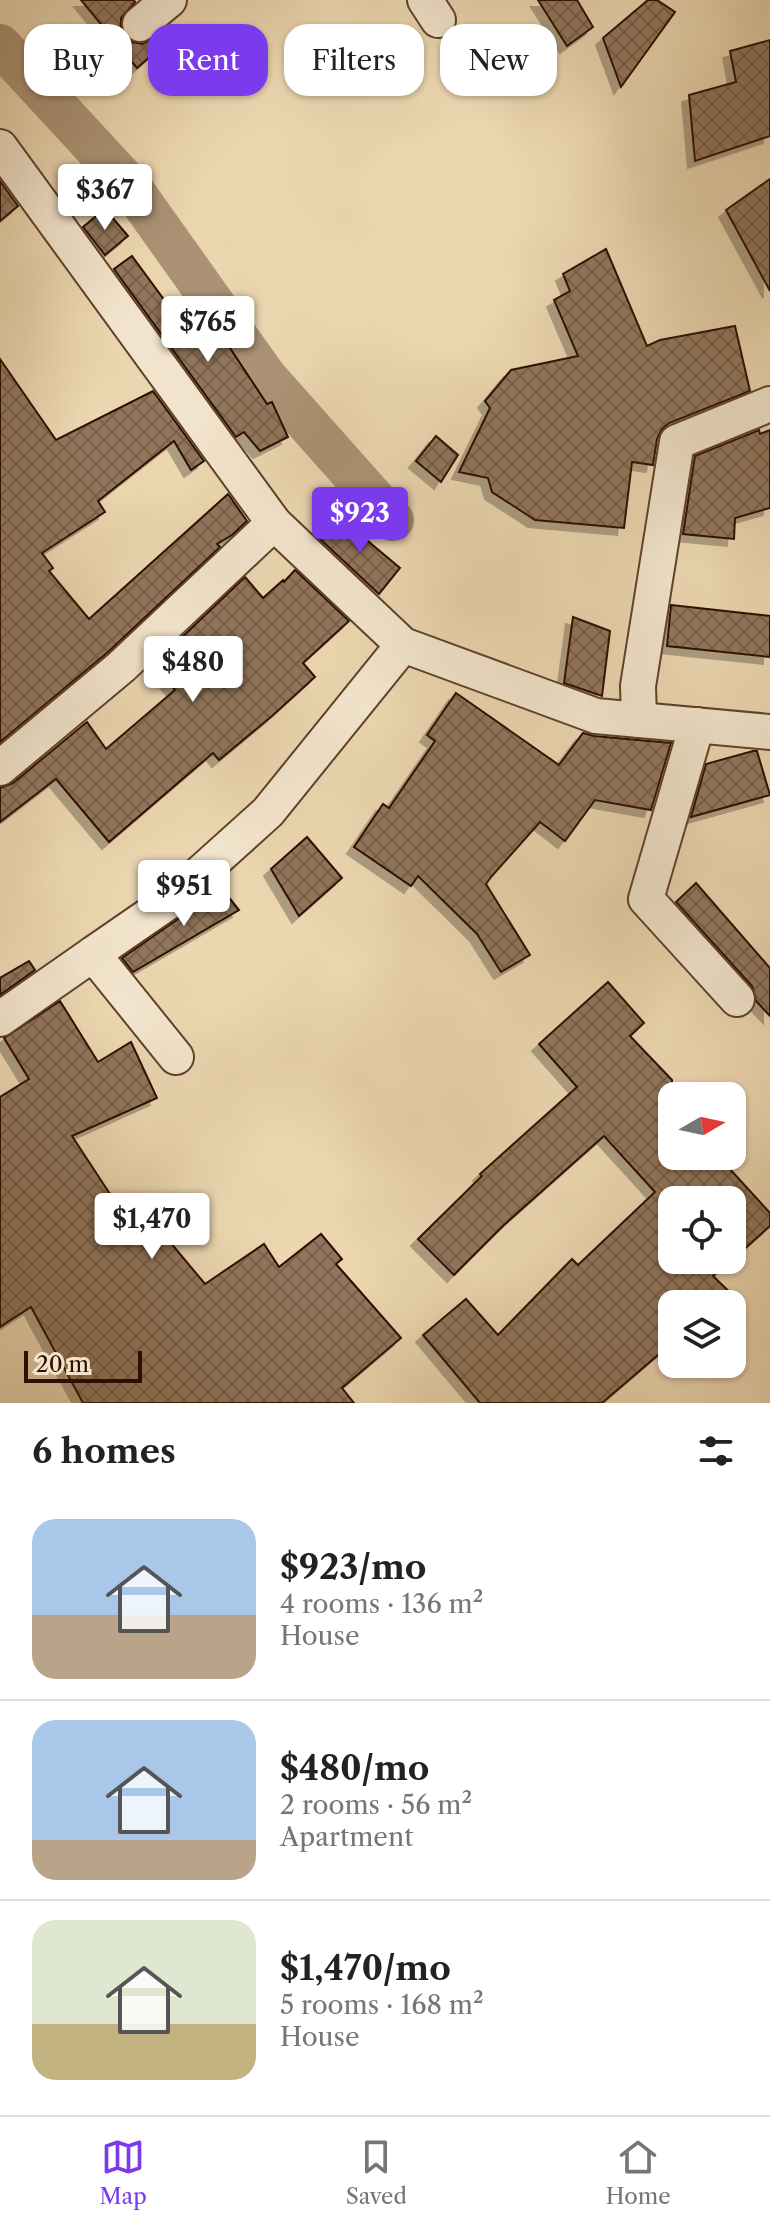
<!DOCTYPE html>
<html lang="en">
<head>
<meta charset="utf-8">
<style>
  :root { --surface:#fff; --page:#f2f2f2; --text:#222; --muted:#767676; --line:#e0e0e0; --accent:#7c3aed }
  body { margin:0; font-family:"Libre Caslon Text",serif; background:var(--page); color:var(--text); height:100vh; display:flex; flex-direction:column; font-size:30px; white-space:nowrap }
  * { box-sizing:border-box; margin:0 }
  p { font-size:26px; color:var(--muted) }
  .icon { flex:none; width:44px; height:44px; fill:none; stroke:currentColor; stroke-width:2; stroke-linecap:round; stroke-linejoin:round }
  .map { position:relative; height:1403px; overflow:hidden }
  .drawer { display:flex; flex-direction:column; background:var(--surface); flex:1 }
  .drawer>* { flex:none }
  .guide { position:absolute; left:24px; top:24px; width:722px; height:72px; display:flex; gap:16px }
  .needle { width:52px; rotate:81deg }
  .controls { position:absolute; left:658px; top:1082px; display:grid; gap:16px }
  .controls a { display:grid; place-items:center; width:88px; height:88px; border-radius:16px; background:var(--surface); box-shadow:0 2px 6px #0004; font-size:40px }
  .scale { position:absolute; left:24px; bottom:20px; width:118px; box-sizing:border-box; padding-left:8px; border:4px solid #2f0f00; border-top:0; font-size:22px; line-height:28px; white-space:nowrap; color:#2f0f00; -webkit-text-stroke:6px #f2e4cc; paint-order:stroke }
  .price { position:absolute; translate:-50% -68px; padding:0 18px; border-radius:8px; background:#fff; color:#222; font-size:26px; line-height:52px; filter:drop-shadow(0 2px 4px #0008) }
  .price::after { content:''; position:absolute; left:50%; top:48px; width:24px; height:18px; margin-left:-12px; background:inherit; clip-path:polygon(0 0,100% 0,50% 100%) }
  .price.active { background:var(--accent); color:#fff }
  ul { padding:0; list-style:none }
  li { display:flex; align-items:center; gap:24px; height:200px; padding:0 32px }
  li+li { border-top:2px solid var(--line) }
  li span { display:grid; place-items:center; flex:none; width:224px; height:160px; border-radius:24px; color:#555 }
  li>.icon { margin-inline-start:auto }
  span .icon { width:96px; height:96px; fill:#fffc; stroke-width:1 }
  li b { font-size:34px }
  h2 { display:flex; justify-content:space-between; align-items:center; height:96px; padding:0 32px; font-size:34px }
  .pill { padding:0 28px; border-radius:24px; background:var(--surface); box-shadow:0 2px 6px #0004; font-size:28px; line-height:72px }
  .pill.active { background:var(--accent); color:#fff }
  .tabs { display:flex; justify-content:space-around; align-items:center; height:112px; border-top:2px solid var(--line); background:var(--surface); font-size:22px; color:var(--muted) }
  .tabs a { display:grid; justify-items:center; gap:4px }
  .tabs .active { color:var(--accent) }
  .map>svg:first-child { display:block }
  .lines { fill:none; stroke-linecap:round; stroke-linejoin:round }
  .canal { stroke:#ab9274; stroke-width:42 }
  .building { fill:url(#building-cross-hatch); stroke:#2f0f00; stroke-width:2; filter:url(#shadow) }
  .street-casing { stroke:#5e412c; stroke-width:38 }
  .street { stroke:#f2e4cc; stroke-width:34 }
</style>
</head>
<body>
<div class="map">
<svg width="770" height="1403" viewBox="0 0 770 1403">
  <defs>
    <pattern id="building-cross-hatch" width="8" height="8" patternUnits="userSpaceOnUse" patternTransform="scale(2)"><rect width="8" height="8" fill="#91765c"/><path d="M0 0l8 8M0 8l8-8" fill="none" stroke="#775f4a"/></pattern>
    <filter id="shadow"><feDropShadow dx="-7" dy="7" stdDeviation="0" flood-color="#0004"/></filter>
  </defs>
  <rect width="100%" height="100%" fill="#ebd6b0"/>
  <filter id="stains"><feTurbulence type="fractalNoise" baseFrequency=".0025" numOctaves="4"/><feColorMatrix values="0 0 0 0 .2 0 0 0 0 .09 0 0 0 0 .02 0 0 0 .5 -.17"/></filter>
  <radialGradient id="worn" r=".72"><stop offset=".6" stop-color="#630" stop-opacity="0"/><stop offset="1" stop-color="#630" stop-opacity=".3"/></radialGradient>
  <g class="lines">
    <path class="canal" d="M0 45 130 186 266 377 393 520"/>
  </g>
  <g class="building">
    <path d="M81 0H134L135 2 121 18V28L125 37 132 42 143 44 161 33 168 41 137 68Z"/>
    <path d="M538 0H577L593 27 567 46Z"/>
    <path d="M648 0H657L675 12 621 87 603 38Z"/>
    <path d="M770 40V136L695 161 689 95 736 82 730 51Z"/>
    <path d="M770 179V291L726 210Z"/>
    <path d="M0 181 18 206 0 221Z"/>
    <path d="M105 209 128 236 105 255 83 227Z"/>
    <path d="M606 249 647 346 660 340 735 326 750 391 669 423 662 429 657 439 653 465 632 462 624 528 535 520 492 492 488 478 459 472 490 408 485 401 511 370 578 356 554 300 570 291 563 274Z"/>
    <path d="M132 256 182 324 196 314 221 346 226 342 267 404 272 402 288 437 260 451 244 432 236 437 114 269Z"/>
    <path d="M0 359 56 440 153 391 204 461 191 470 174 441 98 501 105 512 42 553 53 568 49 571 89 619 228 494 247 521 232 535 217 544 220 547 108 652 0 742Z"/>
    <path d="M759 430 760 434 770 430V508L735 518 734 539 683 534 695 456Z"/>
    <path d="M436 436 458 455 441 482 416 461Z"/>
    <path d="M339 517 400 568 379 594 320 539Z"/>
    <path d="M295 570 349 621 303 663 315 677 272 716 219 760 213 753 109 842 56 779 0 822V788L13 783 87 722 106 749 175 690 153 665 245 577 263 598 283 580 284 582Z"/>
    <path d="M671 605 770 616V657L667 646Z"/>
    <path d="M573 617 610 631 602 696 564 683Z"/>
    <path d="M456 693 559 765 583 733 594 736 671 743 651 810 595 800 565 841 540 822 491 877 486 884 530 955 501 972 477 934 418 876 411 886 354 847 383 804 389 808 435 741 427 735Z"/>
    <path d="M753 751H757L770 795 691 817 706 764Z"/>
    <path d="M307 837 342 878 299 916 271 869Z"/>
    <path d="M696 883 770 968V1016L756 1001 752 986 676 902Z"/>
    <path d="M218 884 239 910 133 972 122 958 178 919Z"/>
    <path d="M29 961 35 970 0 995V978Z"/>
    <path d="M608 982 644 1023 630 1036 672 1080V1156H718L770 1213V1226L732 1260V1200H672V1260H731L713 1276 742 1304H672V1343L602 1403H480L423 1335 466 1299 498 1335 572 1259 578 1265 655 1192 604 1136 504 1225 454 1275 418 1239 482 1176 480 1174 577 1087 539 1044Z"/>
    <path d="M60 1001 98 1062 131 1042 157 1098 72 1136 129 1223 157 1199 178 1224 165 1236 205 1284 264 1244 279 1267 321 1234 342 1259 336 1264 401 1338 342 1388 354 1403H83L31 1307 0 1327V1097L29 1079 4 1038Z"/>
  </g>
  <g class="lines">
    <g class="street-casing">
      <g id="street">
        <path d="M425 0 438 20"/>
        <path d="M140 24 169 0"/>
        <path d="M0 147 274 523 403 645 596 716 770 732"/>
        <path d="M639 720 638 686 677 442 770 404"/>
        <path d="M697 725 646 899 737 999"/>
        <path d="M0 768 121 667 274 523"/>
        <path d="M0 1019 93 954"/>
        <path d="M176 1057 93 954 167 903 268 812 403 645"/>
      </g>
    </g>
    <use href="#street" class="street"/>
  </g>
  <rect width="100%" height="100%" filter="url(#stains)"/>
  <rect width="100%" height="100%" fill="url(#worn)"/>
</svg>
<div class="controls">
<a><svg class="needle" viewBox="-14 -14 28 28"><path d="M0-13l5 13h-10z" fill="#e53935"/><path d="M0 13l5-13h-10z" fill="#767676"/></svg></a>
<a><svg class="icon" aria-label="locate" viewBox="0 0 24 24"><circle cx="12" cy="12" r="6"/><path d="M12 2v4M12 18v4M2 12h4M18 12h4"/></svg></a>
<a><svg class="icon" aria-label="layers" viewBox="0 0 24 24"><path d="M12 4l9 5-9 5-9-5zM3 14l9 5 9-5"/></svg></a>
</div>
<div class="scale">20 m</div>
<b class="price" style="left:105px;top:232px">$367</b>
<b class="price" style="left:208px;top:364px">$765</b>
<b class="price active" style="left:360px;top:555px">$923</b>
<b class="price" style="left:193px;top:704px">$480</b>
<b class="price" style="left:184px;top:928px">$951</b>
<b class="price" style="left:152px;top:1261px">$1,470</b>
<div class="guide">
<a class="pill">Buy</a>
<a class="pill active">Rent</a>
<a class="pill">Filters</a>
<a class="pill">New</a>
</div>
</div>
<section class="drawer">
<h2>6 homes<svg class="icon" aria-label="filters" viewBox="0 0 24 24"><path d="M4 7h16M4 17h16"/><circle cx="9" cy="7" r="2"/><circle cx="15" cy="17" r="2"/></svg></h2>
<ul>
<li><span style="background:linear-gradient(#a9c7e8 60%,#b9a48a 0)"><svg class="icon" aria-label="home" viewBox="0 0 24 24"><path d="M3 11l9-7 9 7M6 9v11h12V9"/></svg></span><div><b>$923/mo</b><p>4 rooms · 136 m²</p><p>House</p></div></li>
<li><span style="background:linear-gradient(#a9c7e8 75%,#b9a48a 0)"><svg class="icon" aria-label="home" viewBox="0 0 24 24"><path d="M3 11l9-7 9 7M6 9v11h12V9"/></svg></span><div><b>$480/mo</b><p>2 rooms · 56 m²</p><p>Apartment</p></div></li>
<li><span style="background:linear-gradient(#dfe7d0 65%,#c2b280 0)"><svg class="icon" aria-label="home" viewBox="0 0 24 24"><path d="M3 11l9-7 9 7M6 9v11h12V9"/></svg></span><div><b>$1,470/mo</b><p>5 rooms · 168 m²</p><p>House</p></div></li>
</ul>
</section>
<nav class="tabs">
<a class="active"><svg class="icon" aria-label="map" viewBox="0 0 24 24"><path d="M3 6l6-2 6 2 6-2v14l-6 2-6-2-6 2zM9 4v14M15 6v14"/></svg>Map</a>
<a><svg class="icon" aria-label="saved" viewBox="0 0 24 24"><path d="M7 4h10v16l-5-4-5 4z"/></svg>Saved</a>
<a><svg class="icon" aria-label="home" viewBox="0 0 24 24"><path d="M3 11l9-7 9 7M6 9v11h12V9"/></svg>Home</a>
</nav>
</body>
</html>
